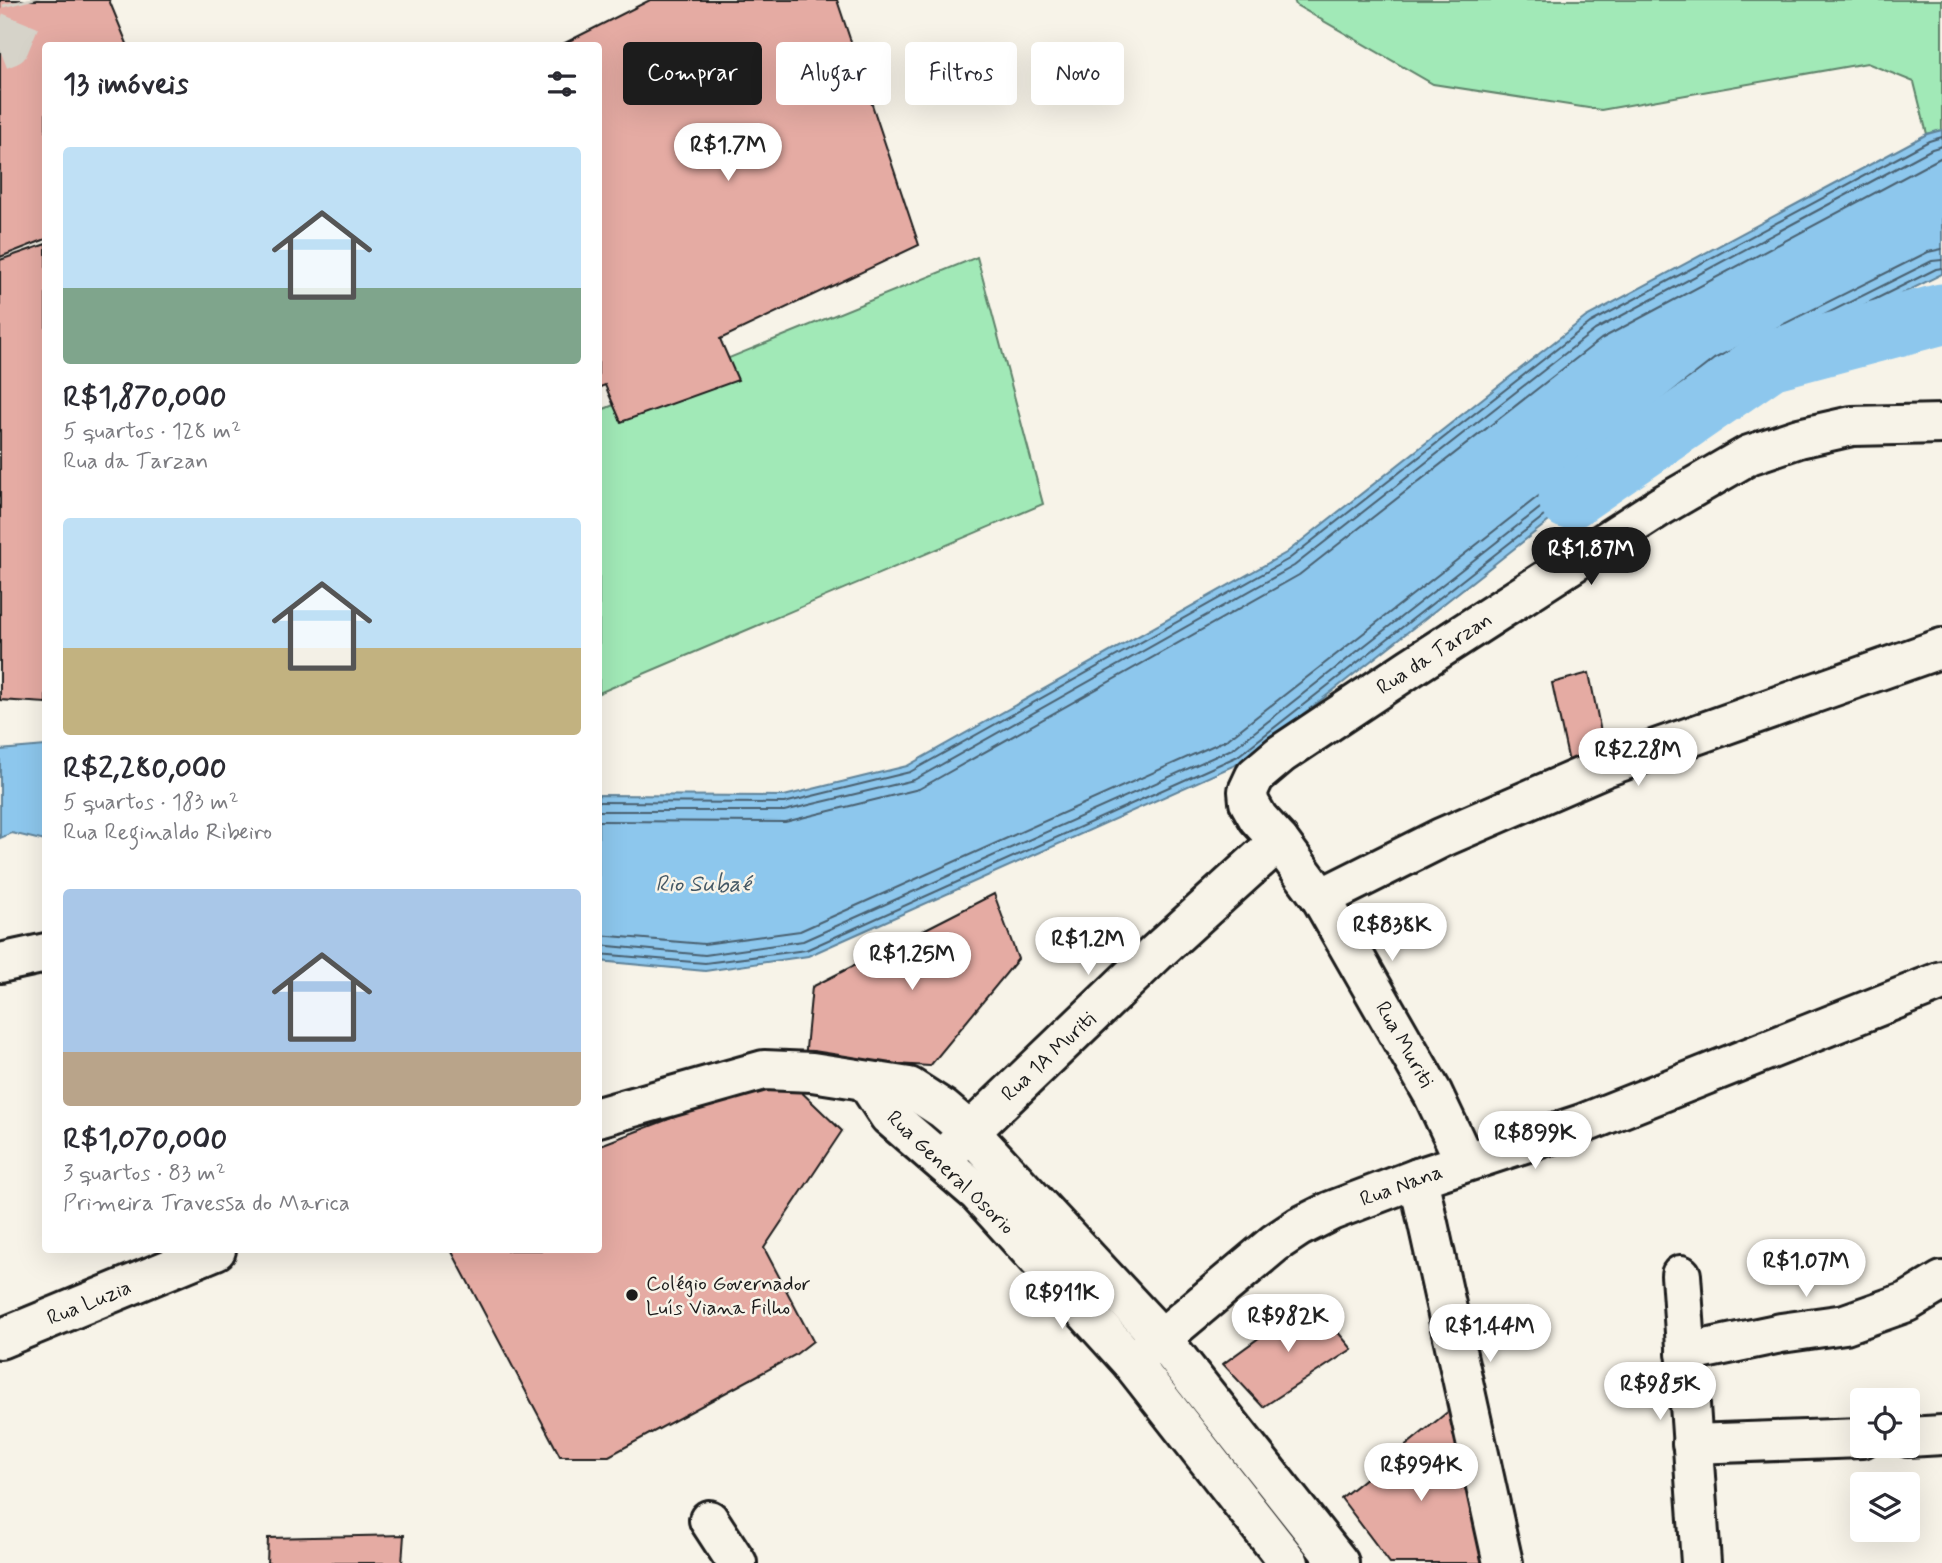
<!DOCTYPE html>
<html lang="pt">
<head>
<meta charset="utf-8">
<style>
  :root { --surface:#fff; --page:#f2f2f3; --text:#2b2b33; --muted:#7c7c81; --accent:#1c1c1c }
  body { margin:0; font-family:Mynerve,sans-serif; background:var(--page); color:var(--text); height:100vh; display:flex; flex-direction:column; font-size:26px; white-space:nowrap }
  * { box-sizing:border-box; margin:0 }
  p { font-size:23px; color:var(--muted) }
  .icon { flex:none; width:38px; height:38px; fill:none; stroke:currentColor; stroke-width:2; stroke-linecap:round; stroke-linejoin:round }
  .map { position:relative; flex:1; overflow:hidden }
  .drawer { position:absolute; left:42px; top:42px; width:560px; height:1211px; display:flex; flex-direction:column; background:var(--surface); border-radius:7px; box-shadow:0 7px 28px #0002 }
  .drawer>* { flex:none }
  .hud { position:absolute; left:623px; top:42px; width:665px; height:63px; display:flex; gap:14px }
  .buttons { position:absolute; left:1850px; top:1388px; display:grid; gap:14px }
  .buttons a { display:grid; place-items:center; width:70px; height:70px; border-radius:7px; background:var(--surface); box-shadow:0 7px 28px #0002; font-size:35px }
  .price { position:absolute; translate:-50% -60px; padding:0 16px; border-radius:24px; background:#fff; color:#222; font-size:23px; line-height:46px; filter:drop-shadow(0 2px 4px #0008) }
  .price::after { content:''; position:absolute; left:50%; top:42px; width:21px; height:16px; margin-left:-10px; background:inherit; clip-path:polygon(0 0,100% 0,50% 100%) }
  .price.selected { background:var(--accent); color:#fff }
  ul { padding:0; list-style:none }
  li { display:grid; align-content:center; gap:14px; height:371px; padding:0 21px }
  li span { display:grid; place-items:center; height:217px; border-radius:7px; color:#555 }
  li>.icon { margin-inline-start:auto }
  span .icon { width:126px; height:126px; fill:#fffc; stroke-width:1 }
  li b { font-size:30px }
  h2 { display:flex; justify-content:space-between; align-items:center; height:84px; padding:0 21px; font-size:30px }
  .tag { padding:0 24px; border-radius:7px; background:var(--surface); box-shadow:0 7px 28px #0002; font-size:24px; line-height:63px }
  .tag.selected { background:var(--accent); color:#fff }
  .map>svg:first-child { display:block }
  .green { fill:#a1e9b7; stroke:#5e826a; stroke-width:2 }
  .water { fill:#8dc7ed; stroke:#608399; stroke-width:2 }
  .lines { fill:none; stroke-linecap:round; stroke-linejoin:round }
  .shore { stroke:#496070; stroke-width:2 }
  .river { stroke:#8dc7ed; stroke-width:61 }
  .building { fill:#e5aba3; stroke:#1c1c1c; stroke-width:2 }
  .minor-tunnel { stroke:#d6d3c9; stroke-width:38; stroke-dasharray:38 19; stroke-linecap:butt }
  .minor-casing { stroke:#1c1c1c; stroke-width:44 }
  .minor { stroke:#f7f3e8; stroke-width:38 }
  .poi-dot { fill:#1c1c1c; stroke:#f7f3e8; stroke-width:2.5 }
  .labels { text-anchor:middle; stroke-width:5; stroke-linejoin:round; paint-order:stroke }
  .street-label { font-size:21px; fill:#1c1c1c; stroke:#f7f3e8 }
  .poi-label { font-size:21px; fill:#1c1c1c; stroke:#f7f3e8; text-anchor:start }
  .water-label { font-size:23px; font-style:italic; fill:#445865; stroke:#f7f3e8 }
</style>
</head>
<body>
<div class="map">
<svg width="1942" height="1563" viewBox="0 0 1942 1563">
  <rect width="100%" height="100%" fill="#f7f3e8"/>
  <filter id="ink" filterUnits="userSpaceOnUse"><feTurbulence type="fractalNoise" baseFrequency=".0143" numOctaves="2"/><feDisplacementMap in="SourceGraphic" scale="14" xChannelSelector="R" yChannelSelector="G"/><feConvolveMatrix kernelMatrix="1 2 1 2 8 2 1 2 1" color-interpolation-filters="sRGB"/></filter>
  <g filter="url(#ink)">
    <g class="green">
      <path d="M1294 0H1942V130L1927 134 1914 82 1867 63 1601 110 1433 84 1296 5Z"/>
      <path d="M977 257 1043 504 599 693V411Z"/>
    </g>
    <g class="water">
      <path d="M1942 130V274L1729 380 1242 762 808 956 705 971 599 961 598 795 784 796 907 766 1286 553 1586 317 1927 134Z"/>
      <path d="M45 746V841L12 833 0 838V750Z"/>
    </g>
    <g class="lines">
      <g class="shore">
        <path d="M598 802 784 803 910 772 1289 559 1590 323 1929 141 1942 137"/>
        <path d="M598 811H784L914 780 1294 566 1595 330 1932 149 1942 146"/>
        <path d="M598 821 785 822 919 789 1299 575 1601 339 1942 157"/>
        <path d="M598 935 704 944 800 931 1228 739 1714 359 1928 252 1942 249"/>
        <path d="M598 945 705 955 803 941 1234 748 1720 367 1932 261 1942 260"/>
        <path d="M598 954 705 963 806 950 1238 756 1725 374 1936 269 1942 268"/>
      </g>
      <path class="river" d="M1569 499 1770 360 1942 314"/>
    </g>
    <g class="building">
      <path d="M0 0H109L128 46H46V239L0 257Z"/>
      <path d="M650 0H837L919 245 720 339 738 380 621 422 605 385 598 388V46H559Z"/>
      <path d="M46 244V703L0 700V260Z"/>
      <path d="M1589 673 1605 752 1570 767 1552 683Z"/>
      <path d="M994 894 1018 959 930 1066 805 1059 812 987Z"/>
      <path d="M793 1084 842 1131 764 1248 813 1341 795 1355 609 1456H560L451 1250H598V1146L711 1103Z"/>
      <path d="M1311 1300 1352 1349 1263 1407 1223 1364Z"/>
      <path d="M1450 1410 1486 1563H1390L1341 1498Z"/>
      <path d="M404 1535 402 1563H267L268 1538Z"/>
    </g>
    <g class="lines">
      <path class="minor-tunnel" d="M0 50 10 46 24 12 21 0"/>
      <g class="minor-casing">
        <g id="minor">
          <path d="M1321 898 1441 838 1605 767 1942 648"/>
          <path d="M0 963 46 953"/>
          <path d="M866 1081 889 1116 978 1193 1132 1363 1289 1563"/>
          <path d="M598 1117 764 1070 812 1072 909 1087 943 1109 969 1131 1162 1339 1339 1563"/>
          <path d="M952 1149 1156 953 1279 841"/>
          <path d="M1465 1162 1433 1094 1321 898 1279 841 1258 818 1249 802 1248 791 1255 776 1281 754 1410 668 1661 506 1749 455 1799 438 1852 426 1942 424"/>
          <path d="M1418 1178 1503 1563"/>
          <path d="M1681 1275 1701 1563"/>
          <path d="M0 1339 216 1250"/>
          <path d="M1686 1353 1781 1333 1845 1324 1907 1302 1942 1281"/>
          <path d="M1132 1363 1275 1243 1299 1227 1331 1211 1418 1178 1582 1124 1942 981"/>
          <path d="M1908 1437 1942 1435"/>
          <path d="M1692 1444 1862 1438"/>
          <path d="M709 1520 737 1563"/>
        </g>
      </g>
      <use href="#minor" class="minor"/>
    </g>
  </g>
  <circle class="poi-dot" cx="632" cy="1295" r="7"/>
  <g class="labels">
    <g class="street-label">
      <text transform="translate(1434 653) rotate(-33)" y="7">Rua da Tarzan</text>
      <text transform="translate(1405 1044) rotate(60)" y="7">Rua Muriti</text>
      <text transform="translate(1048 1056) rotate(-43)" y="7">Rua 1A Muriti</text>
      <text transform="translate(951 1172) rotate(44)" y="7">Rua General Osorio</text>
      <text transform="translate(1401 1185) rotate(-20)" y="7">Rua Nana</text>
      <text transform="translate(89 1302) rotate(-22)" y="7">Rua Luzia</text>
    </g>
    <g class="poi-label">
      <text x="646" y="1290">Colégio Governador<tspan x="646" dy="24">Luís Viana Filho</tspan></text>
    </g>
    <g class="water-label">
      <text x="703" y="891">Rio Subaé</text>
    </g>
  </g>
</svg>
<div class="buttons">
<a><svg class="icon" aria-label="locate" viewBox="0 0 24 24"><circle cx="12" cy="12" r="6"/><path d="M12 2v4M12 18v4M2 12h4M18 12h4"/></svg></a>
<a><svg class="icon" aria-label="layers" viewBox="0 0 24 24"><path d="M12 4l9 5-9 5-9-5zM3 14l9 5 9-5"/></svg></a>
</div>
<b class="price" style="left:728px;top:183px">R$1.7M</b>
<b class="price selected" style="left:1591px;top:587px">R$1.87M</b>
<b class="price" style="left:1638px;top:788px">R$2.28M</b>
<b class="price" style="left:1392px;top:963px">R$838K</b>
<b class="price" style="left:1088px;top:977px">R$1.2M</b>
<b class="price" style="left:912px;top:992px">R$1.25M</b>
<b class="price" style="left:1535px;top:1171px">R$899K</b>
<b class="price" style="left:1806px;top:1299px">R$1.07M</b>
<b class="price" style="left:1062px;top:1331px">R$911K</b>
<b class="price" style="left:1288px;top:1354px">R$982K</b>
<b class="price" style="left:1490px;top:1364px">R$1.44M</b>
<b class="price" style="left:1660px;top:1422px">R$985K</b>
<b class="price" style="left:1421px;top:1503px">R$994K</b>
<div class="hud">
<a class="tag selected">Comprar</a>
<a class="tag">Alugar</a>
<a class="tag">Filtros</a>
<a class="tag">Novo</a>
</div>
<section class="drawer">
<h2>13 imóveis<svg class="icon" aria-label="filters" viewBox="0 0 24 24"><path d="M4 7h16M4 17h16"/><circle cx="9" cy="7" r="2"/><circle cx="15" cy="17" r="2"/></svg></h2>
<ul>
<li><span style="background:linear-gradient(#bfe0f5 65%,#7fa58c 0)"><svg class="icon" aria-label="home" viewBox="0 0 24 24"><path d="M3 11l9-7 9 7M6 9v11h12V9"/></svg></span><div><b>R$1,870,000</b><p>5 quartos · 128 m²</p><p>Rua da Tarzan</p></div></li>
<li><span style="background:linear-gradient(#bfe0f5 60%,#c2b280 0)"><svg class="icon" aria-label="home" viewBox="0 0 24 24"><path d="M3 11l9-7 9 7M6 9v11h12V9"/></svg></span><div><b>R$2,280,000</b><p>5 quartos · 183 m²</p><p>Rua Reginaldo Ribeiro</p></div></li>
<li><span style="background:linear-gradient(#a9c7e8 75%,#b9a48a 0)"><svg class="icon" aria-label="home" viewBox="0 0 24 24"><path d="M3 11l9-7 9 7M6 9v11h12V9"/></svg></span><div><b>R$1,070,000</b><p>3 quartos · 83 m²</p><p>Primeira Travessa do Marica</p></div></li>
</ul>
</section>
</div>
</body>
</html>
